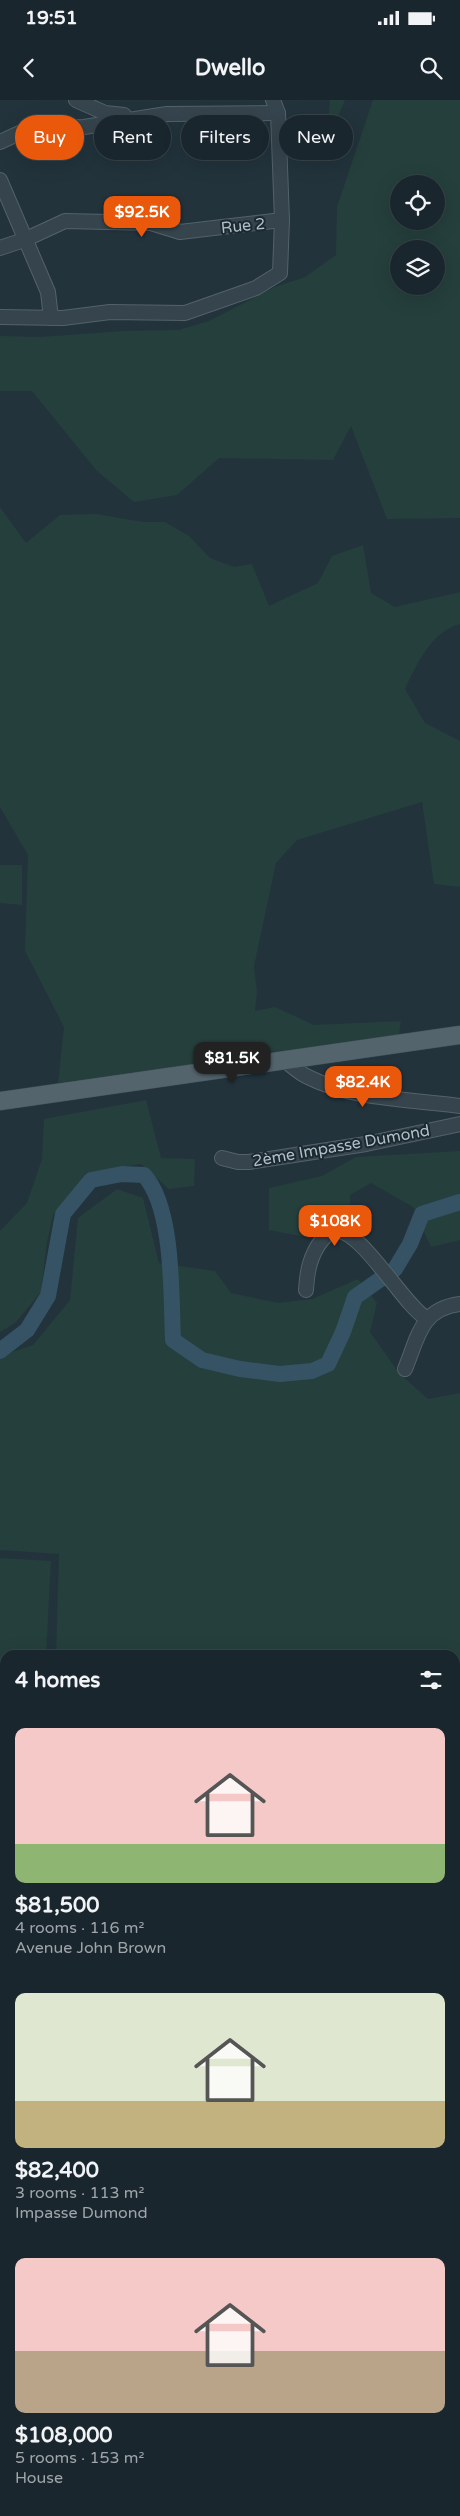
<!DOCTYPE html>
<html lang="en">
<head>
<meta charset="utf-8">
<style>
  :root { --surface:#1a262d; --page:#273239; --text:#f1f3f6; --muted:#9fa5aa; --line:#384349; --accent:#ea580c }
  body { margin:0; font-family:"Varela Round",sans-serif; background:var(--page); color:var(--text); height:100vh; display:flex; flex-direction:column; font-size:19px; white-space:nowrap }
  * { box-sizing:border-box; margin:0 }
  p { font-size:16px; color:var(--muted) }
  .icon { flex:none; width:28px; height:28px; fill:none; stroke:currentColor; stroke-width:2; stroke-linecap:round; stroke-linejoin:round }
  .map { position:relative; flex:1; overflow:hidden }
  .side { position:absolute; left:0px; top:1550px; width:460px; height:866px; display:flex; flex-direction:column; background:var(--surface); border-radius:15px 15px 0 0; box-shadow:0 5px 20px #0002,0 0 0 1px var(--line) }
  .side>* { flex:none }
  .top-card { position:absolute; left:15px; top:15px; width:430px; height:45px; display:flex; gap:10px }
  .buttons { position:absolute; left:390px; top:75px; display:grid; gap:10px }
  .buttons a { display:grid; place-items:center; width:55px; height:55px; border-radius:50%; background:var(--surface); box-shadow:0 5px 20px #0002,0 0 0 1px var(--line); font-size:25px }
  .price { position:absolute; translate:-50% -42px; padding:0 11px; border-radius:10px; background:var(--accent); color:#fff; font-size:16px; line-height:32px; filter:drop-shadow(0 1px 2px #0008) }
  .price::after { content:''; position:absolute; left:50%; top:30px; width:15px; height:11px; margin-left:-8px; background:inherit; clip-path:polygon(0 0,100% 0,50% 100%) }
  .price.on { background:#222; color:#fff }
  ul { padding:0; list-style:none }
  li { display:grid; align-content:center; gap:10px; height:265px; padding:0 15px }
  li span { display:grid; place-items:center; height:155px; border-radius:10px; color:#555 }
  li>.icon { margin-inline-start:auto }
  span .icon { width:90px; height:90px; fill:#fffc; stroke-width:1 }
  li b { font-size:21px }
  h2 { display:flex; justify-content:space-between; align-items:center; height:60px; padding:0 15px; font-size:21px }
  .tag { padding:0 18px; border-radius:22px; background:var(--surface); box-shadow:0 5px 20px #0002,0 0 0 1px var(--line); font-size:18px; line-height:45px }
  .tag.on { background:var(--accent); color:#fff }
  .status { display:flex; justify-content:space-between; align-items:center; height:35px; padding:0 25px; background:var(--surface); direction:ltr }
  .status svg { height:14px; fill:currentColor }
  header { display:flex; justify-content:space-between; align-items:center; height:65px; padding:0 15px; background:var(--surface); font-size:22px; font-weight:700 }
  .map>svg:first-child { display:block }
  .green { fill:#253f3c; fill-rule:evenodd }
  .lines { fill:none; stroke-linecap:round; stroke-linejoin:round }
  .river { stroke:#355364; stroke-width:16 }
  .minor-casing { stroke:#54626a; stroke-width:16 }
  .major-casing { stroke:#425058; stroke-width:19 }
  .minor { stroke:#36444d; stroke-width:14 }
  .major { stroke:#54646d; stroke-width:18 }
  .labels { text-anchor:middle; stroke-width:4; stroke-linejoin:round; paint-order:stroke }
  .street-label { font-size:16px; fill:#b2bfc8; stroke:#1b2931 }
</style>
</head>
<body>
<div class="status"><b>19:51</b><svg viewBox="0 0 49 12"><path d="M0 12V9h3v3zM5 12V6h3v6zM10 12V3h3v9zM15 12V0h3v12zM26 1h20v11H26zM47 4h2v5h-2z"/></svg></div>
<header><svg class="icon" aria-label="back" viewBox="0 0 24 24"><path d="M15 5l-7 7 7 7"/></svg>Dwello<svg class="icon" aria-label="search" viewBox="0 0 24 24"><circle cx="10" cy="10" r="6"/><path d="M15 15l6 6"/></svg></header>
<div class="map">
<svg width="460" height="2416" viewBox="0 0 460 2416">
  <rect width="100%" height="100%" fill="#22333c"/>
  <g class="green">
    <path d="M330 0H345L325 48Z"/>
    <path d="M373 0H460V418L387 419 351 326 333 360 219 358 177 395 134 402 97 371 32 291H0V236L39 237 124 231 179 230 209 221 275 187 305 177 336 155 337 107ZM399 84H436V121H399ZM399 149H436V186H399Z"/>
    <path d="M0 407 26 443 60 415 96 414 143 422H165L189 436 210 458 234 467 252 464 269 506 318 483 332 456 363 445 371 493 395 507 460 492V524C431 532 417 564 405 589L425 623 460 641V787L434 784 422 702 297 740 276 763 254 866 257 892 255 911 275 907 314 925 401 921 399 935 58 983 64 927 25 851 28 755 0 707Z"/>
    <path d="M0 765H22V805L0 803Z"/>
    <path d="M146 1000 161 1058 195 1059 194 1086 169 1089 141 1064 86 1073 53 1115 47 1142 41 1192 15 1223 0 1232V1131L27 1103 42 1059 44 1019Z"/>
    <path d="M460 1051V1140L431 1147 413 1107 371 1083 350 1095 351 1118 310 1138 269 1130V1088L322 1076 356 1057Z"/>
    <path d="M117 1089 143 1098 159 1163 215 1171 231 1193 278 1203 312 1199 358 1179 377 1203 370 1232 399 1273 428 1299 460 1293V1721L455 1720V1555H56L59 1454 0 1450V1256L33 1245 70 1200 78 1118Z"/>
    <path d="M0 1458 51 1461 46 1555H5V1598L0 1591Z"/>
    <rect x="0" y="1728" width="5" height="114"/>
  </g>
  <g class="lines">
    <path class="river" d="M0 1251 27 1230 48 1196 63 1114 91 1080 122 1074 144 1075C174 1108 171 1196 173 1240L202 1260 240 1269 280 1274 312 1271 328 1264 343 1232 355 1197 395 1169 410 1144 422 1114 460 1102"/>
    <g class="minor-casing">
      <g id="minor">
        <path d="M76 0 105 13 124 15"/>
        <path d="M0 42 26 30 84 27 167 14 278 13"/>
        <path d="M0 80 48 192 51 218"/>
        <path d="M0 148 24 140 65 121 151 123 180 132 282 120"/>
        <path d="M0 217 63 218 110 212 185 213 256 188 280 173 282 120 278 13 273 0"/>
        <path d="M284 960C291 965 298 972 306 976 352 1000 410 999 460 1006"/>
        <path d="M222 1058 238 1062H249L366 1044 460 1024"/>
        <path d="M306 1190C307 1172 310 1155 322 1140 325 1137 329 1132 334 1131 360 1126 403 1205 426 1218"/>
        <path d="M405 1269C418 1238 420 1209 460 1204"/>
        <path d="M0 1650 5 1651"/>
        <path d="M455 1857 460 1864"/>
        <path d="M0 1908H5"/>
        <path d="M0 1950 5 1955"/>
        <path d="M455 2072 460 2079"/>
        <path d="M455 2173 460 2171"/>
        <path d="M0 2252 5 2260"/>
        <path d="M0 2367 5 2373"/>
        <path d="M33 2411 34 2416"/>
        <path d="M178 2411 179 2416"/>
        <path d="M282 2411 294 2416"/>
      </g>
    </g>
    <g class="major-casing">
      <path id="major" d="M0 1001 460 935"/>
    </g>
    <use href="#minor" class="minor"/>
    <use href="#major" class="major"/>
  </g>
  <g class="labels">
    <g class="street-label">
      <text transform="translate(243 125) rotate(-6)" y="6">Rue 2</text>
      <text transform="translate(341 1045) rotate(-10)" y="6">2ème Impasse Dumond</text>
    </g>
  </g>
</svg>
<div class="buttons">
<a><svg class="icon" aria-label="locate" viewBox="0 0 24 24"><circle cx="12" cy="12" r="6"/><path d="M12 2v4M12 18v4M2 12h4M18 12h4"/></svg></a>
<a><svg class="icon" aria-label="layers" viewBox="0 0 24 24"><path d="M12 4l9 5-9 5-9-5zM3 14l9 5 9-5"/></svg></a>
</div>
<b class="price" style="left:142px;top:138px">$92.5K</b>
<b class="price on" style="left:232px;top:984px">$81.5K</b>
<b class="price" style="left:363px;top:1008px">$82.4K</b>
<b class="price" style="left:335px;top:1147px">$108K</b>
<div class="top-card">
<a class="tag on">Buy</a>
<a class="tag">Rent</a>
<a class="tag">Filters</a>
<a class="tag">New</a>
</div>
<section class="side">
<h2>4 homes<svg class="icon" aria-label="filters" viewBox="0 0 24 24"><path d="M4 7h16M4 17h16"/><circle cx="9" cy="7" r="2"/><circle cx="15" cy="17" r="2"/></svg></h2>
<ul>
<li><span style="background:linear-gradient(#f6c9c9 75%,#8fb573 0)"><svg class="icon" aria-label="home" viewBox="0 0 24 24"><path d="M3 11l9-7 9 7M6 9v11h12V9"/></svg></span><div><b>$81,500</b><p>4 rooms · 116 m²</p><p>Avenue John Brown</p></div></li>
<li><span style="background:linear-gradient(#dfe7d0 70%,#c2b280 0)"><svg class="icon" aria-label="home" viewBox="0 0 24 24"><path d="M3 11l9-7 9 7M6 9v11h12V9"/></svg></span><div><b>$82,400</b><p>3 rooms · 113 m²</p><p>Impasse Dumond</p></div></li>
<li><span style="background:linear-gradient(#f6c9c9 60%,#b9a48a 0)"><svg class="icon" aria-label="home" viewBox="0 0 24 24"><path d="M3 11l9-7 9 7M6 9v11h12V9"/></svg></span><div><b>$108,000</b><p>5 rooms · 153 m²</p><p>House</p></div></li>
</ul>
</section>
</div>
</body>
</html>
